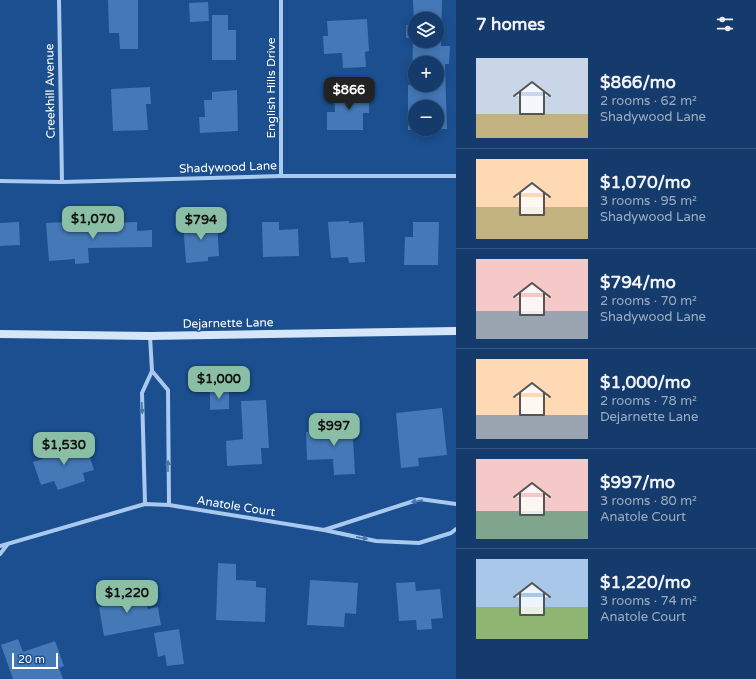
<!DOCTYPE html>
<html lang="en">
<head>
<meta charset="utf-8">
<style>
  :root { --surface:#143b6b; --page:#1d4271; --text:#f1f3f6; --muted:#9dadc1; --line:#33557e; --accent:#8abfa5 }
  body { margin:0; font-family:"Varela Round",sans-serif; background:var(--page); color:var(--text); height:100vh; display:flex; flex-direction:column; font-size:15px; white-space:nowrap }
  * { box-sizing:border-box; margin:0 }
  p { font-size:13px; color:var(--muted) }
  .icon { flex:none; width:22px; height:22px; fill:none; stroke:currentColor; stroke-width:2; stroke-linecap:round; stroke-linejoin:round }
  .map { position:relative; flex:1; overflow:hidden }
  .drawer { display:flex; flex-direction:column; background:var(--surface); width:300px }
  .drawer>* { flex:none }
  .tools { position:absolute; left:408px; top:12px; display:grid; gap:8px }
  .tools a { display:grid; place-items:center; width:36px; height:36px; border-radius:50%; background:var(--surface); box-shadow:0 2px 10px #0003,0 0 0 1px var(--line); font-size:20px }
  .scale { position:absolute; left:12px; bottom:10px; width:46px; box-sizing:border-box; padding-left:4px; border:2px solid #fff; border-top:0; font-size:11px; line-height:14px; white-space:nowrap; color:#fff; -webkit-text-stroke:3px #1b4f8f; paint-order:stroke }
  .price { position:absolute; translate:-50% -34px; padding:0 9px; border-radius:8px; background:var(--accent); color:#111; font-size:13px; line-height:26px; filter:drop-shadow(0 1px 2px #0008) }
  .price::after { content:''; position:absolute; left:50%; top:24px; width:12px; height:9px; margin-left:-6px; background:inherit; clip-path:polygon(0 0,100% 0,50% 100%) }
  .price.on { background:#222; color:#fff }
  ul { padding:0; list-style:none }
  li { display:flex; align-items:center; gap:12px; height:100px; padding:0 20px }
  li+li { border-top:1px solid var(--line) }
  li span { display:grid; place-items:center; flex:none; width:112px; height:80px; border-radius:0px; color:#555 }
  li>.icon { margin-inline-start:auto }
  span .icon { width:48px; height:48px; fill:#fffc; stroke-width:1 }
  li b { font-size:17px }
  h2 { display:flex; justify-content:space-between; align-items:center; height:48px; padding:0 20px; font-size:17px }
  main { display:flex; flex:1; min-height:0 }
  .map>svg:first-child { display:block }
  .building { fill:#4478b7; fill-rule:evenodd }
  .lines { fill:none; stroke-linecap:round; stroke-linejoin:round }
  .street { stroke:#a9c9ee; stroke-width:4 }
  .secondary { stroke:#d6e6fa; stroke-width:8 }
  .oneway { fill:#4674ac }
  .labels { text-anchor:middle; stroke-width:3; stroke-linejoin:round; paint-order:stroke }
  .street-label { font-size:12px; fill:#fff; stroke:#1b4f8f }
</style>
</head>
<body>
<main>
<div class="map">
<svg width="456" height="679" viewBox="0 0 456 679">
  <rect width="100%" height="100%" fill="#1b4f8f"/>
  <g class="building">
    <path d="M108 0H138V49H120L119 33H109Z"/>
    <path d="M413 0H442L441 46H450L449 64H445L447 129 408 130V85H412L413 38H406V25H414ZM415 19H437V41H415ZM415 63H437V85H415ZM415 107H437V129H415Z"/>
    <path d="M208 2 209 21 190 22 189 3Z"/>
    <path d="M212 15H228V30H236V60H212Z"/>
    <path d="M367 19 369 51 365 52 366 67 343 68 342 53 324 54 323 36H328L327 21Z"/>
    <path d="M150 87 151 104H146L148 130 113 131 111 89Z"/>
    <path d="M237 90 238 131 200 133 199 117H205L204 100H212V92Z"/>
    <path d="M334 92H369V113H363V130H327V112H335Z"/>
    <path d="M217 220 219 256 208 257V261L186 263 183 223Z"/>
    <path d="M349 221V223L363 222 365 262 349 263 348 257 331 258 328 222Z"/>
    <path d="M19 222 20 245 0 246V223Z"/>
    <path d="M66 222 67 231 107 228V223L137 222V231L152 230V247L88 248 89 263 75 264V259L49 261 46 223Z"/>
    <path d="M262 222H279V230L298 229 299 256 263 257Z"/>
    <path d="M413 222H439L438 265H404L405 237H413Z"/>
    <path d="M210 391H229V409L210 410Z"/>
    <path d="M266 400 269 448H261L262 464 227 466 226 441 243 439 241 401Z"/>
    <path d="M442 408 447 455 418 458 419 466 401 468 396 413Z"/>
    <path d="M352 421 355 474 334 475 333 459 307 460 306 432 335 431V422Z"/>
    <path d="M72 443 74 450 86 446 94 470 83 473 85 481 58 490 54 481 41 485 33 462 48 457 46 451Z"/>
    <path d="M218 563 236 564V580L256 581V587L266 588 265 622 216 620Z"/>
    <path d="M310 580 358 583 356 614 345 613 344 627 307 625Z"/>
    <path d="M415 582 416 591 440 589 443 618 431 619 432 629 417 630 416 620 399 621 396 583Z"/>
    <path d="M135 590 138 602 146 601 148 609 158 607 161 625 104 636 99 607 110 605 108 595Z"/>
    <path d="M179 629 184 664 167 666 165 655 158 657 154 633Z"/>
    <path d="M18 639 23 652 55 641 64 666 59 668 63 679H13L1 645Z"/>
  </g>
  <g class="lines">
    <g class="street">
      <path d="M59 0 62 182"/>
      <path d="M281 0V176"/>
      <path d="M0 181 62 182 281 176H456"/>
      <path d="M152 371 168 390 169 505"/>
      <path d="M145 504 142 393 152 371 150 336"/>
      <path d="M324 530 420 499 456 504"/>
      <path d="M0 546 145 504 169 505 324 530 376 541 419 543 451 533 456 529"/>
      <path d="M0 554 7 545"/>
    </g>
    <path class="secondary" d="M0 334 150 336 456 331"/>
  </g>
  <defs><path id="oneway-solid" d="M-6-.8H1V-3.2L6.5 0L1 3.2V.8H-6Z"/></defs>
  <g class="oneway">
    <use href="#oneway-solid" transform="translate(142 408) rotate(88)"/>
    <use href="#oneway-solid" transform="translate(168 466) rotate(-90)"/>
    <use href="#oneway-solid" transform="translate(417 501) rotate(170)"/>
    <use href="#oneway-solid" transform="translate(362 538) rotate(11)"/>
  </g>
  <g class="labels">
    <g class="street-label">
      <text transform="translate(271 88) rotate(-90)" y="4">English Hills Drive</text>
      <text transform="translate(50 91) rotate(-91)" y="4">Creekhill Avenue</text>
      <text transform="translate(228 167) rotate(-2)" y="4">Shadywood Lane</text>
      <text transform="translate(228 323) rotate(-1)" y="4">Dejarnette Lane</text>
      <text transform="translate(236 506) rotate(9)" y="4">Anatole Court</text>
    </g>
  </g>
</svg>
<div class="tools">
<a><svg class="icon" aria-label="layers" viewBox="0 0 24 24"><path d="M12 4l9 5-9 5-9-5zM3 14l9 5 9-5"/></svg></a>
<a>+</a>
<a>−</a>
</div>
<div class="scale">20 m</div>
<b class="price on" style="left:349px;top:111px">$866</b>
<b class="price" style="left:93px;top:240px">$1,070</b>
<b class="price" style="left:201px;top:241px">$794</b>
<b class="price" style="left:219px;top:400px">$1,000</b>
<b class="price" style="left:334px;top:447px">$997</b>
<b class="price" style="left:64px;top:466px">$1,530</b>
<b class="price" style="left:127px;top:614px">$1,220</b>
</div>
<section class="drawer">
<h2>7 homes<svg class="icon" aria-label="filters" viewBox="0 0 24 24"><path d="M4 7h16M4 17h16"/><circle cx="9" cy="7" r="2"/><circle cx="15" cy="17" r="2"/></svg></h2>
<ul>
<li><span style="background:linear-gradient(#c9d6e8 70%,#c2b280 0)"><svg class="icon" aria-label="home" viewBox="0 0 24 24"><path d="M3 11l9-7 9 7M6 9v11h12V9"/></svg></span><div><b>$866/mo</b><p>2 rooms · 62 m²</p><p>Shadywood Lane</p></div></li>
<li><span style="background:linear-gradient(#ffd9b3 60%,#c2b280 0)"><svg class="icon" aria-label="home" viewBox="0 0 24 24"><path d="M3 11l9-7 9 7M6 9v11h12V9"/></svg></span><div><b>$1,070/mo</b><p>3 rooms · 95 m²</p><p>Shadywood Lane</p></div></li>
<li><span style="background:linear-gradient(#f6c9c9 65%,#9aa5b1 0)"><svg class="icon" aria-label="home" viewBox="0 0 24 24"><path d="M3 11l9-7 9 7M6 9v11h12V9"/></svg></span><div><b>$794/mo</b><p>2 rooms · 70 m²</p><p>Shadywood Lane</p></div></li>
<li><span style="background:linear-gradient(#ffd9b3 70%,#9aa5b1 0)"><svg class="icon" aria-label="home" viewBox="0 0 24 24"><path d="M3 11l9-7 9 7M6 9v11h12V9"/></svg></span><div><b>$1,000/mo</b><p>2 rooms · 78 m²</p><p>Dejarnette Lane</p></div></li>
<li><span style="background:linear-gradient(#f6c9c9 65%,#7fa58c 0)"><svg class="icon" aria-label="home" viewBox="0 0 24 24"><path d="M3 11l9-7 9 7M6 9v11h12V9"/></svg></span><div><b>$997/mo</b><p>3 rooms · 80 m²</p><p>Anatole Court</p></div></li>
<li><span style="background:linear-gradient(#a9c7e8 60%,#8fb573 0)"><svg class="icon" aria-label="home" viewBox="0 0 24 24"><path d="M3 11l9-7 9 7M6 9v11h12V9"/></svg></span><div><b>$1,220/mo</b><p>3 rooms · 74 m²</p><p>Anatole Court</p></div></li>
</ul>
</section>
</main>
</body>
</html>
